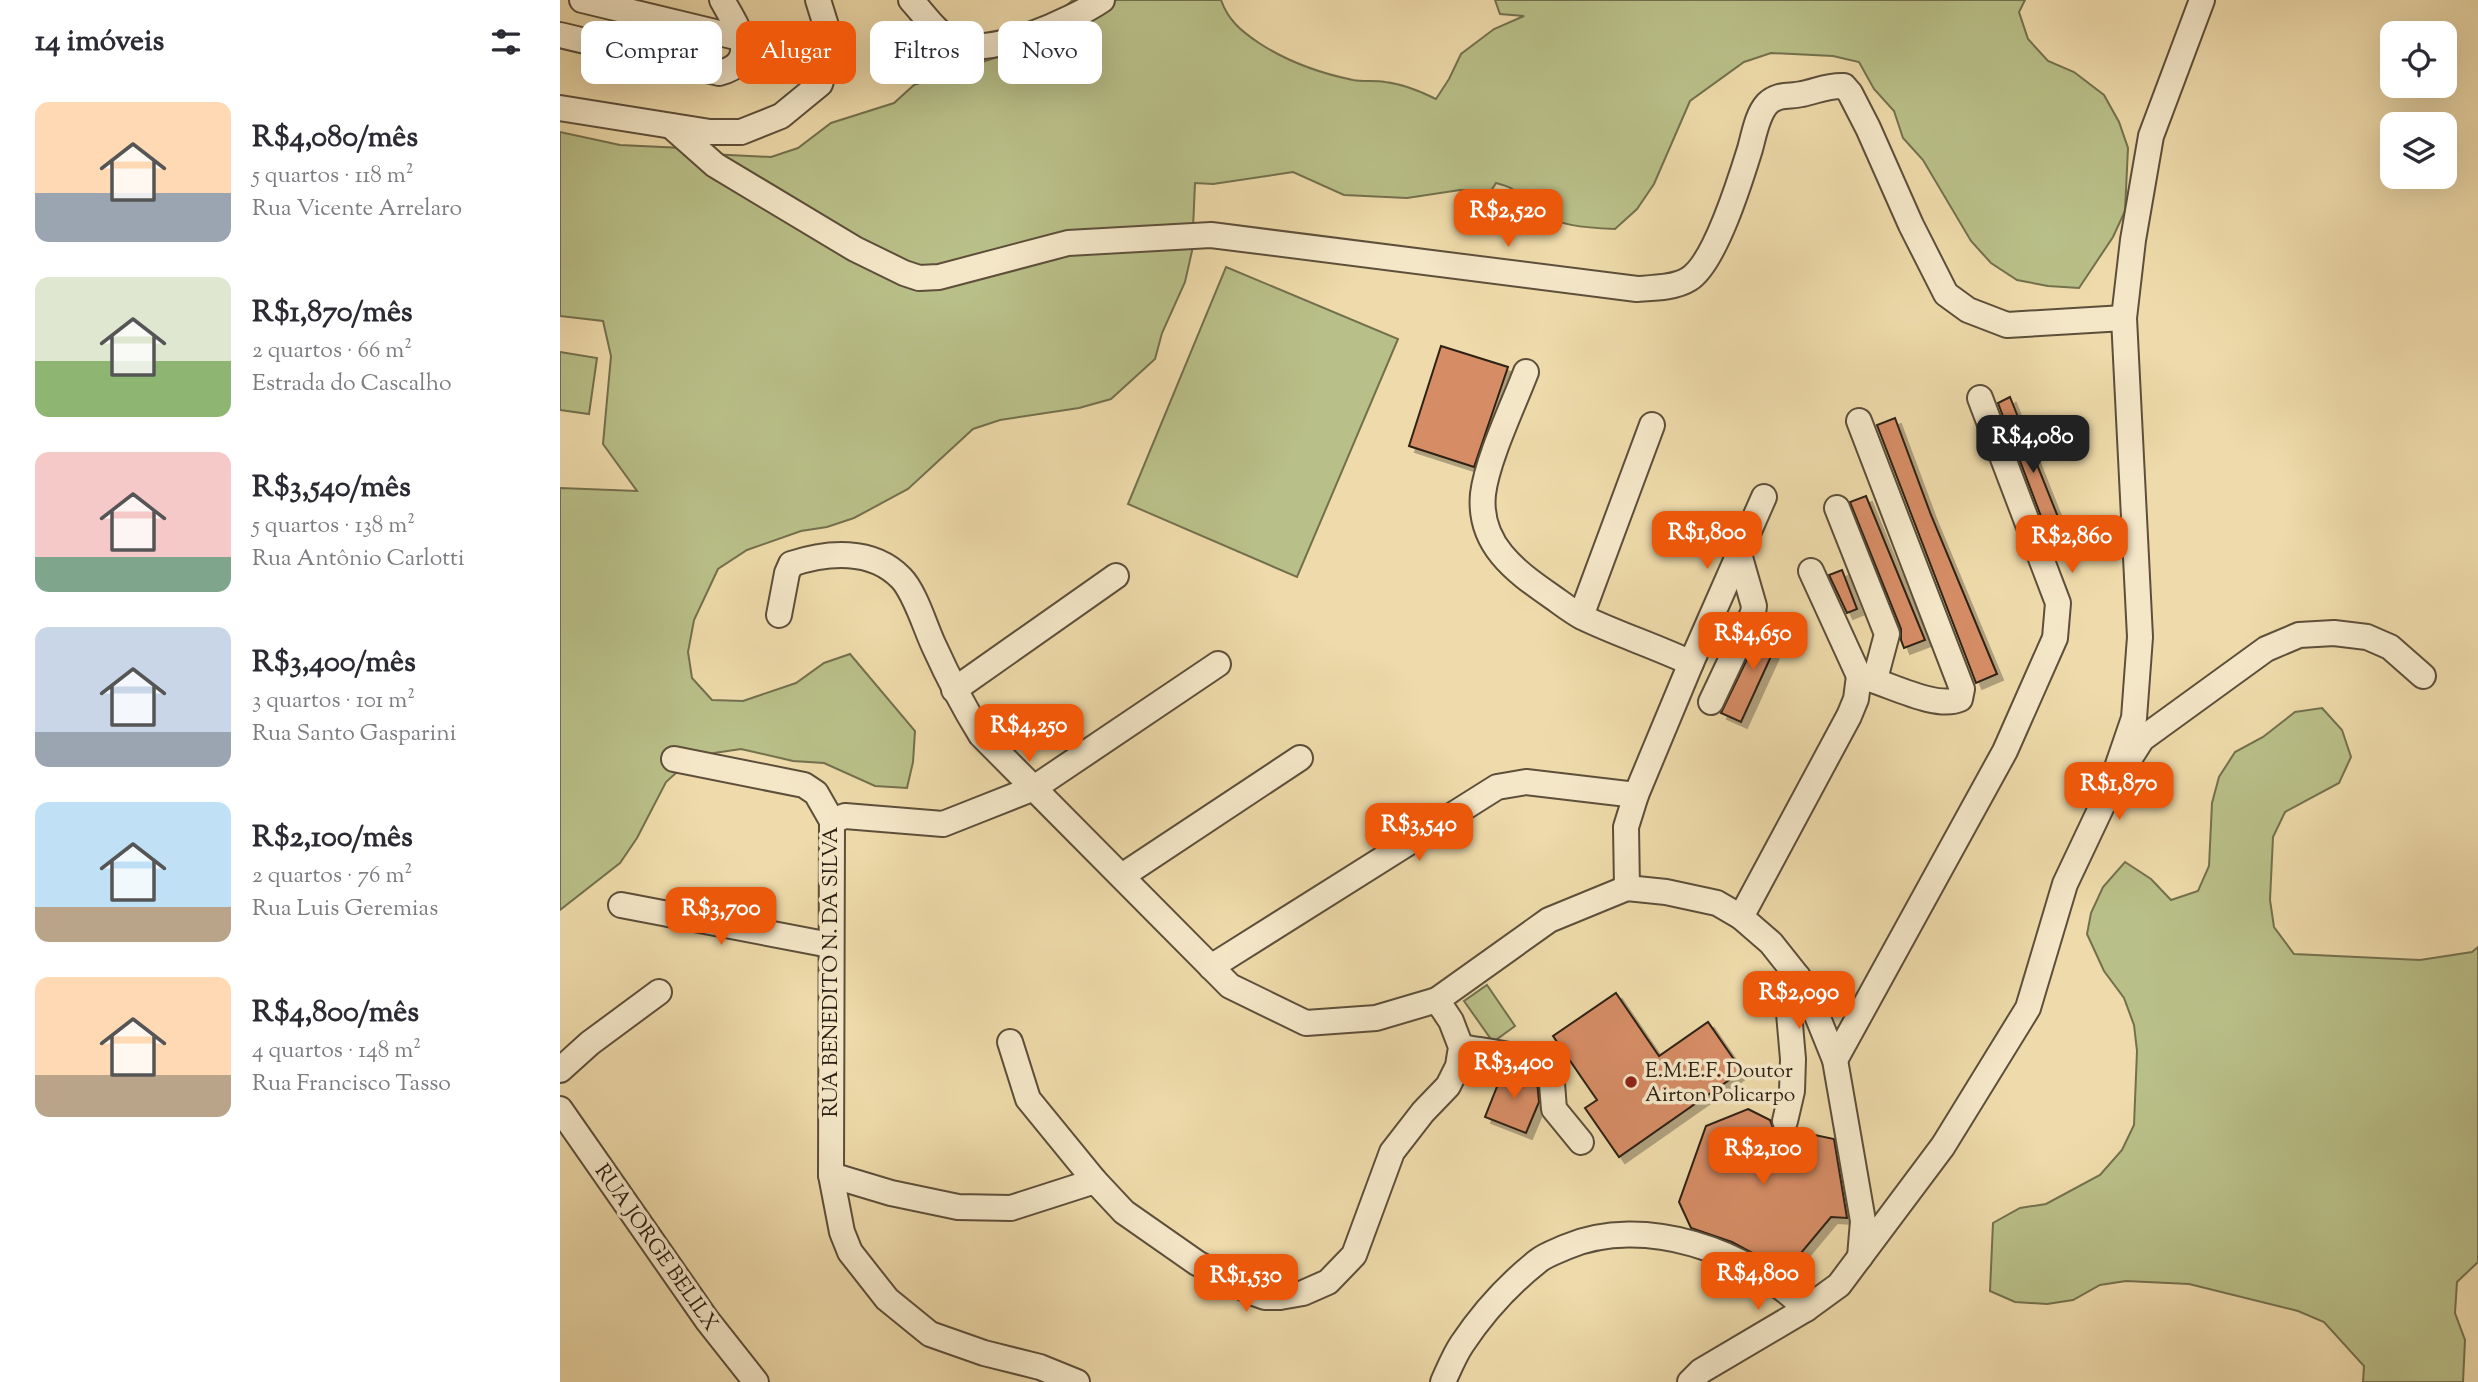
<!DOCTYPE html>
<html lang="pt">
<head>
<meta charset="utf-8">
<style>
  :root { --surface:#fff; --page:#f7f7f7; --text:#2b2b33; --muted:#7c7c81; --accent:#ea580c }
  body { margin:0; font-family:"Sorts Mill Goudy",serif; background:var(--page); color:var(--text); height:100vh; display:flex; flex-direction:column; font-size:26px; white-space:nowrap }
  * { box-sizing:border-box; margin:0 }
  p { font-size:23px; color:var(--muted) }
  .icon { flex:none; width:38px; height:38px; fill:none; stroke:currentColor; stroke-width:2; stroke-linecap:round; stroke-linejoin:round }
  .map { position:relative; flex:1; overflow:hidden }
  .details { display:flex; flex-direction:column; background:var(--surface); width:560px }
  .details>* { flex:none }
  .guide { position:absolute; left:21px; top:21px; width:665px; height:63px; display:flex; gap:14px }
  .controls { position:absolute; left:1820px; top:21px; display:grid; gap:14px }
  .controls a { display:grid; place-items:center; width:77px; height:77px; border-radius:14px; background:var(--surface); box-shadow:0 7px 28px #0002; font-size:35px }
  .price { position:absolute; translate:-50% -60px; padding:0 16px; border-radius:14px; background:var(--accent); color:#fff; font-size:23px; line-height:46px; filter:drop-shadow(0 2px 4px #0008) }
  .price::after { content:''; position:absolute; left:50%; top:42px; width:21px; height:16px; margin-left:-10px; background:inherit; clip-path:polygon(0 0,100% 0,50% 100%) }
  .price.active { background:#222; color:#fff }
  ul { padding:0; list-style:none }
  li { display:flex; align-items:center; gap:21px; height:175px; padding:0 35px }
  li span { display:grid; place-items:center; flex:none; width:196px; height:140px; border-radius:14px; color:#555 }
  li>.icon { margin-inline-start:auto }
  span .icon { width:84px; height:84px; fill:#fffc; stroke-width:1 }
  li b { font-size:30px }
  h2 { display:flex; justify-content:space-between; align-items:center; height:84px; padding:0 35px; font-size:30px }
  .pill { padding:0 24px; border-radius:14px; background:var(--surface); box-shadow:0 7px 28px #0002; font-size:24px; line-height:63px }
  .pill.active { background:var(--accent); color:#fff }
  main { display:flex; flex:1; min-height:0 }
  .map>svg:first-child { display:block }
  .green { fill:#b9bf88; stroke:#73704e; stroke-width:2 }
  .building { fill:#d68d66; stroke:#2d2114; stroke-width:2; filter:url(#shadow) }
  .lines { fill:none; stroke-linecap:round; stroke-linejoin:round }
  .minor-casing { stroke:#5d4f3a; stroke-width:28 }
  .minor { stroke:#f4e7c8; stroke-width:24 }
  .poi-dot { fill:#8f2418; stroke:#f4e7c8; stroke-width:2.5 }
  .labels { text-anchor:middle; stroke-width:7; stroke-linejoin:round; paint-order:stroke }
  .street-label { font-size:21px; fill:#2d2114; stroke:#f4e7c8 }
  .poi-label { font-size:21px; fill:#2d2114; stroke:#f4e7c8; text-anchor:start }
</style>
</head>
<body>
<main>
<section class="details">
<h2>14 imóveis<svg class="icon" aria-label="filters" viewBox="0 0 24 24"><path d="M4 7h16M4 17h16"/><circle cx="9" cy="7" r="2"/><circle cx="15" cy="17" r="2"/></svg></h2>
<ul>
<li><span style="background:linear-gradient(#ffd9b3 65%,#9aa5b1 0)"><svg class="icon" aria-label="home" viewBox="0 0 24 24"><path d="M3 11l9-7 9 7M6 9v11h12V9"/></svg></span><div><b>R$4,080/mês</b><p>5 quartos · 118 m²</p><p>Rua Vicente Arrelaro</p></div></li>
<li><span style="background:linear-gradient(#dfe7d0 60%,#8fb573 0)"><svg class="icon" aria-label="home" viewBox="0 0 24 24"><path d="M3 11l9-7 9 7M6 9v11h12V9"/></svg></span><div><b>R$1,870/mês</b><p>2 quartos · 66 m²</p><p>Estrada do Cascalho</p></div></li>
<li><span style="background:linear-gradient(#f6c9c9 75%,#7fa58c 0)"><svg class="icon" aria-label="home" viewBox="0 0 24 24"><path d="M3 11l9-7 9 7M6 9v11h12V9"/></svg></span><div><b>R$3,540/mês</b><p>5 quartos · 138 m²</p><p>Rua Antônio Carlotti</p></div></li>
<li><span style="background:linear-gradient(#c9d6e8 75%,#9aa5b1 0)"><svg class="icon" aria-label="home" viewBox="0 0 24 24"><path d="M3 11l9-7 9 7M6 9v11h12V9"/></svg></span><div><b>R$3,400/mês</b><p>3 quartos · 101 m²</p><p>Rua Santo Gasparini</p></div></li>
<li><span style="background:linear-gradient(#bfe0f5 75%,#b9a48a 0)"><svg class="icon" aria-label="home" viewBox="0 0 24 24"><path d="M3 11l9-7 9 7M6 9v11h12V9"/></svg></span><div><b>R$2,100/mês</b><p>2 quartos · 76 m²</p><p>Rua Luis Geremias</p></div></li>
<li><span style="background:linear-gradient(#ffd9b3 70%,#b9a48a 0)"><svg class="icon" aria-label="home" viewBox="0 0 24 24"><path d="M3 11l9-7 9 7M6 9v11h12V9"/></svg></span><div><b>R$4,800/mês</b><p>4 quartos · 148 m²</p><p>Rua Francisco Tasso</p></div></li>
</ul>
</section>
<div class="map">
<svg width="1918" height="1382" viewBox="0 0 1918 1382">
  <defs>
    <filter id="shadow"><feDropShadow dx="6" dy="6" stdDeviation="0" flood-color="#0004"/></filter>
  </defs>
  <rect width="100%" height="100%" fill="#eedaaa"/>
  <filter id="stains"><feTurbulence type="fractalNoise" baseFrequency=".00286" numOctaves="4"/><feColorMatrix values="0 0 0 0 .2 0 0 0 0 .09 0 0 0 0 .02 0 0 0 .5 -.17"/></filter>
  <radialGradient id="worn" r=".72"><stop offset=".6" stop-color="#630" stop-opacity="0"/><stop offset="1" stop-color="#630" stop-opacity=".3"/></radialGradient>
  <g class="green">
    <path d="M513 0H661C668 20 681 31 699 43 728 62 759 73 793 80 804 82 815 80 825 82 843 84 860 91 876 99L889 79 901 54 934 29 964 16 940 14 935 0H1465L1459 12 1468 39 1488 61 1514 72 1544 95 1559 122 1568 148 1565 211 1553 237 1519 288 1488 286 1457 280 1431 263 1411 241 1363 160 1343 138 1334 111 1314 89 1299 62 1273 56 1211 53 1184 62 1130 101 1094 184 1077 209 1055 229C1028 228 993 226 971 208 954 193 960 189 936 183L931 191 900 190 847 198 784 195 733 172 653 184 635 183 632 251 625 282 602 333 595 359 551 399 519 408 440 420 413 429 348 489 294 518 267 527 241 531 187 550 158 569 134 620 128 652 132 678 152 700 183 701 236 683 264 663 290 654 355 731 353 762 347 788 315 786 264 763 233 761 181 749 154 753 128 762 106 782 77 838 60 863 0 910V488L77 491 43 444 51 356 43 321 0 316V132L60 145 123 148 149 154 211 157 238 148 271 123 334 103 354 85 434 58 461 43Z"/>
    <path d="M666 267 838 339 737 577 568 504Z"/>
    <path d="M0 352 37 358 29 414 0 410Z"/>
    <path d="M1762 708 1782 730 1791 757 1779 783 1725 812 1713 837 1710 900 1714 927 1734 954 1860 960 1912 952 1918 947V1262L1897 1282 1895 1313 1905 1340 1903 1382H1803L1804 1366 1764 1322 1738 1311 1629 1284 1566 1281 1540 1285 1513 1300 1487 1304 1455 1302 1430 1291 1433 1223 1460 1208 1486 1204 1540 1175 1562 1150 1574 1125 1577 1051 1574 1025 1564 998 1544 971 1527 934 1531 913 1543 887 1565 862 1591 879 1611 900 1638 891 1649 866 1652 803 1659 777 1675 752 1703 737 1735 712Z"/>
    <path d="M927 985 955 1026 933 1042 904 1001Z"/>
  </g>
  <g class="building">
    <path d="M881 346 948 367 914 467 849 446Z"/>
    <path d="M1450 397 1508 542 1493 548 1438 403Z"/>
    <path d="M1335 418 1371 515 1437 674 1416 683 1317 425Z"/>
    <path d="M1306 496 1365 640 1344 648 1341 640V629L1290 502Z"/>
    <path d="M1282 570 1297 609 1287 613 1269 575Z"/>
    <path d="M1206 620 1224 628 1181 722 1161 713Z"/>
    <path d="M1056 993 1099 1056 1148 1022 1182 1071 1059 1157 1025 1108 1037 1100 993 1036Z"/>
    <path d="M944 1069 977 1080 979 1102 966 1133 925 1117Z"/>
    <path d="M1188 1109 1210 1120 1214 1131 1221 1135H1229L1236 1131 1274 1139 1287 1218 1271 1217 1226 1271 1172 1242 1131 1228 1119 1202 1146 1126Z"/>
  </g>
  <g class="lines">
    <g class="minor-casing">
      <g id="minor">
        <path d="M22 0 184 39"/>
        <path d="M351 0C364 14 376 33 394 42 427 60 514 19 542 0"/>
        <path d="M0 35 159 73C203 62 176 25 162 0"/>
        <path d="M0 108 150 132H181L221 116 260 84 269 57 268 32 258 0"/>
        <path d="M111 126 155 165 295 249 344 273 359 278 379 277 508 243 651 235 1077 289C1092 288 1115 288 1129 279 1155 263 1181 178 1190 149 1194 135 1197 115 1207 104 1218 93 1230 97 1242 94 1257 91 1268 85 1284 86L1290 93 1308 128 1351 225 1386 294 1408 310 1447 325 1564 318"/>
        <path d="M966 372C953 406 927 460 923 494 918 544 955 571 991 596 1001 603 1011 611 1022 617 1057 634 1095 646 1131 663L1076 795 1066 827 1067 888"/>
        <path d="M1277 508 1327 634 1315 679"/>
        <path d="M1251 571 1299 676"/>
        <path d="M219 615 227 573 231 564C267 552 312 548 341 578 355 592 365 627 374 646 388 677 403 706 421 735L670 986 746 1023 816 1018 877 1000 989 920 1067 888 1106 892 1157 903 1181 917 1211 943 1238 977 1254 1008 1275 1060 1303 1221 1300 1257"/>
        <path d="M1021 616 1092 425"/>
        <path d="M1131 663 1204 497"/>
        <path d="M1299 676C1326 682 1375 710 1400 699L1402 689 1299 421"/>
        <path d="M394 690 556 576"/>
        <path d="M1151 702 1193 613 1194 606 1179 554"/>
        <path d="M114 759 244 785 256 793 272 821 271 1175 282 1232 290 1252 327 1299 370 1334 424 1353 480 1367 517 1382"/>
        <path d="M1568 761 1582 739 1706 649 1739 635 1774 633 1807 637 1830 647 1863 676"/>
        <path d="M272 821 285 816 383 824 421 809 474 788 658 664"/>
        <path d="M562 876 740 758"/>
        <path d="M61 905 270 945"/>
        <path d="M1181 917 1289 716 1296 699 1299 676"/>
        <path d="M651 967 937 787 966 782 1076 795"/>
        <path d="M450 1042 468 1099 535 1181"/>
        <path d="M901 1047C927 1052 971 1055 991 1071L994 1109 1021 1142"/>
        <path d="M1275 1060 1445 751 1495 638 1498 603 1420 398"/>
        <path d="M0 1070 30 1043 99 992"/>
        <path d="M0 1109 147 1320 196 1382"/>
        <path d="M1225 1121 1232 1091 1233 1059 1228 1002 1238 977"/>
        <path d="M271 1175 331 1193 398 1207 451 1208 535 1181 564 1212 637 1263 691 1292 705 1297H720L743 1293 768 1282 794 1255 832 1152 863 1112 888 1086 898 1066 901 1047 891 1021 877 1000"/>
        <path d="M883 1382C889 1369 894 1356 902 1344 922 1314 949 1284 978 1261 985 1255 997 1251 1006 1247 1084 1214 1188 1251 1246 1309"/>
        <path d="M1130 1382 1141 1371 1246 1309 1279 1285 1383 1146 1468 1008 1505 884 1549 791 1574 718 1580 637 1564 318 1573 240 1591 136 1642 0"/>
      </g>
    </g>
    <use href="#minor" class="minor"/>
  </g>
  <circle class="poi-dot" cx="1071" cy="1082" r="7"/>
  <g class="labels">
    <g class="street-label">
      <text transform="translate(270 972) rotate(-90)" y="7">RUA BENEDITO N. DA SILVA</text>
      <text transform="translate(97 1247) rotate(55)" y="7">RUA JORGE BELILX</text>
    </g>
    <g class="poi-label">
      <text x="1085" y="1077">E.M.E.F. Doutor<tspan x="1085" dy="24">Airton Policarpo</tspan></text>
    </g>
  </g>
  <rect width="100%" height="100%" filter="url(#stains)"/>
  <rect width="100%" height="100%" fill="url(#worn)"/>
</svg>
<div class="controls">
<a><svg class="icon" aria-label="locate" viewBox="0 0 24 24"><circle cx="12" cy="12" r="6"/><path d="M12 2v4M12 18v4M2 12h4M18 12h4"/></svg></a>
<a><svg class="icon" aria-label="layers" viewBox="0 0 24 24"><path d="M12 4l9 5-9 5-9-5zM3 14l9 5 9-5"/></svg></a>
</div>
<b class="price" style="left:948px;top:249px">R$2,520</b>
<b class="price active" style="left:1473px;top:475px">R$4,080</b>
<b class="price" style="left:1147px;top:571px">R$1,800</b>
<b class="price" style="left:1512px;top:575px">R$2,860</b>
<b class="price" style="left:1193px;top:672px">R$4,650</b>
<b class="price" style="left:469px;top:764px">R$4,250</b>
<b class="price" style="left:1559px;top:822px">R$1,870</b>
<b class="price" style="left:859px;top:863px">R$3,540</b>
<b class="price" style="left:161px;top:947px">R$3,700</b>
<b class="price" style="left:1239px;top:1031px">R$2,090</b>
<b class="price" style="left:954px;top:1101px">R$3,400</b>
<b class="price" style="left:1203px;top:1187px">R$2,100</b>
<b class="price" style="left:1198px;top:1312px">R$4,800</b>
<b class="price" style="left:686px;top:1314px">R$1,530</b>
<div class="guide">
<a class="pill">Comprar</a>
<a class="pill active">Alugar</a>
<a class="pill">Filtros</a>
<a class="pill">Novo</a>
</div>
</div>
</main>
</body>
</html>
